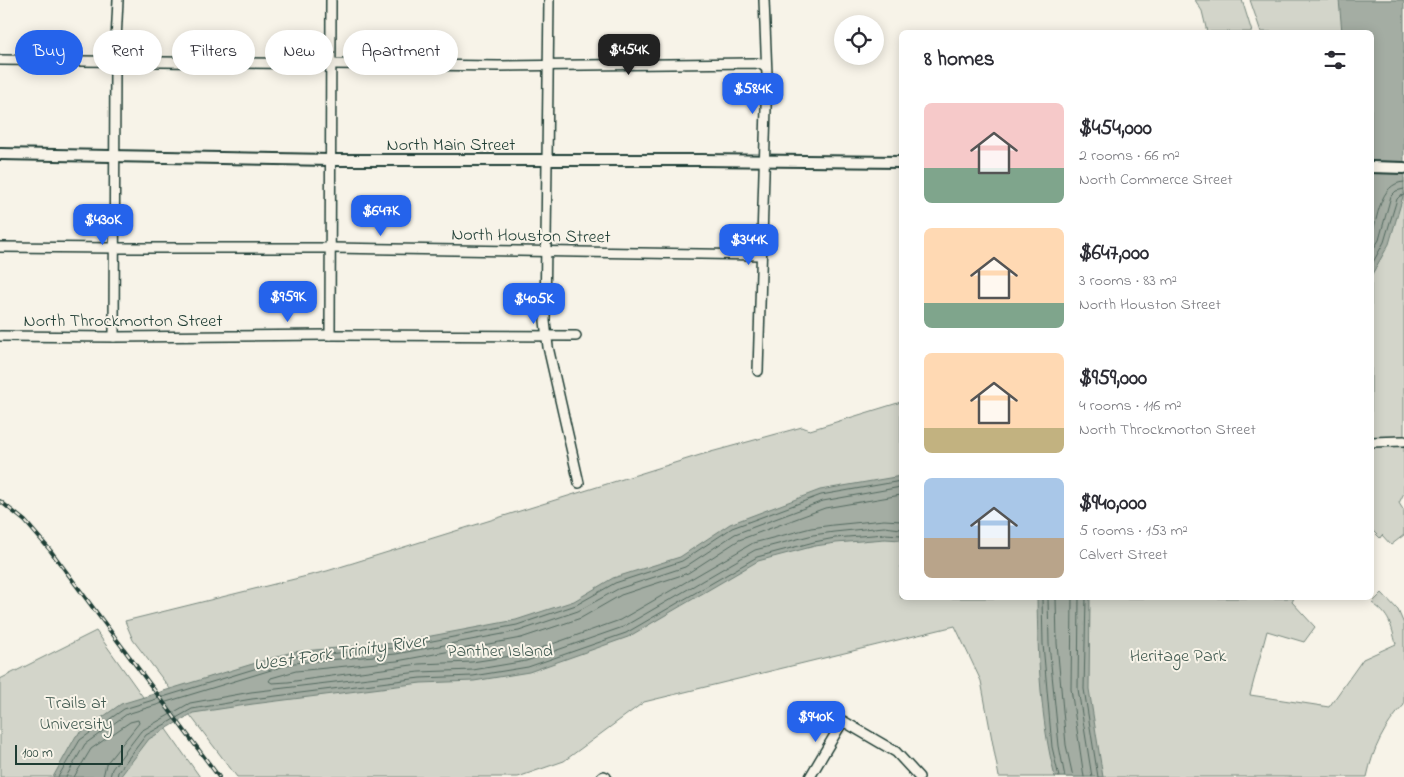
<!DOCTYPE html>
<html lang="en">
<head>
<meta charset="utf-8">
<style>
  :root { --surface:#fff; --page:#f7f7f7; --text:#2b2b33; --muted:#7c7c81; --accent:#2563eb }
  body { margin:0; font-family:"Indie Flower",sans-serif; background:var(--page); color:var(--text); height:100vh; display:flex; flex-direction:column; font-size:19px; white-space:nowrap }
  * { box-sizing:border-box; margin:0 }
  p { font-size:16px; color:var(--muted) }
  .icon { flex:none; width:28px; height:28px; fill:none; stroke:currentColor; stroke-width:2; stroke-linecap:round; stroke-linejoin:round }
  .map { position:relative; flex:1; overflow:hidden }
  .sheet { position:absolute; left:899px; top:30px; width:475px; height:570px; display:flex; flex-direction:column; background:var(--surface); border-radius:8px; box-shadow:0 2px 12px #0003 }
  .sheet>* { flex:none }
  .hud { position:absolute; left:15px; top:30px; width:475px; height:45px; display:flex; gap:10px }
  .controls { position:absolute; left:834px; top:15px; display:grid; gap:10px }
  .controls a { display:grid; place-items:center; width:50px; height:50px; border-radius:50%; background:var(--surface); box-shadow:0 2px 12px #0003; font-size:25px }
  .scale { position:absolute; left:15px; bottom:12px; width:108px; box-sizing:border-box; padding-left:5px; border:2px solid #1f3d34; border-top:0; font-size:14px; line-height:18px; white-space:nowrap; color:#1f3d34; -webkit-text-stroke:4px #f7f3e8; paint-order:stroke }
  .price { position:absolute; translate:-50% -42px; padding:0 11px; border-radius:10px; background:var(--accent); color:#fff; font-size:16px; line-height:32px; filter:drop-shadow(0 1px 2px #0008) }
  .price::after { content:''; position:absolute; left:50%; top:30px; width:15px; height:11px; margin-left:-8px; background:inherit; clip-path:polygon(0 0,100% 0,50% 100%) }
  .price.selected { background:#222; color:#fff }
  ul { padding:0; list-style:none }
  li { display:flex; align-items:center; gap:15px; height:125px; padding:0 25px }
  li span { display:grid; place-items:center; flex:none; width:140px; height:100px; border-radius:8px; color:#555 }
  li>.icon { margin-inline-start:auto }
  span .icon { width:60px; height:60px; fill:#fffc; stroke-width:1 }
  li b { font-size:21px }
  h2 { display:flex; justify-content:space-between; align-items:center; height:60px; padding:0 25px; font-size:21px }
  .pill { padding:0 18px; border-radius:22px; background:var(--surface); box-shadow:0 2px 12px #0003; font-size:18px; line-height:45px }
  .pill.selected { background:var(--accent); color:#fff }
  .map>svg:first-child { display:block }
  .green { fill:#d3d5ca; stroke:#79897f }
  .water { fill:#a4ada3; stroke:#6f8077 }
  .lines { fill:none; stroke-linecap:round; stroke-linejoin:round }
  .shore { stroke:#546a60; stroke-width:1 }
  .minor-casing { stroke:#1f3d34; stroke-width:12 }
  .major-casing { stroke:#1f3d34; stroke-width:14 }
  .minor { stroke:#f7f3e8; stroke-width:9 }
  .major { stroke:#f7f3e8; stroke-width:10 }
  .rail-casing { stroke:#1f3d34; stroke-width:4 }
  .rail { stroke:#f7f3e8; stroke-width:2; stroke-dasharray:5.5; stroke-linecap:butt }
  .labels { text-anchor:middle; stroke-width:4; stroke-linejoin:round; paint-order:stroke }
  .street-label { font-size:18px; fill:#1f3d34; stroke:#f7f3e8 }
  .park-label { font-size:18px; fill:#435b52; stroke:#f7f3e8 }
  .water-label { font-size:19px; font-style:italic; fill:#405950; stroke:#f7f3e8 }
</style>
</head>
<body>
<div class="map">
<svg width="1404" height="777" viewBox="0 0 1404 777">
  <rect width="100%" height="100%" fill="#f7f3e8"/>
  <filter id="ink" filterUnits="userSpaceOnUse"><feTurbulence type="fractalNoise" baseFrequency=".02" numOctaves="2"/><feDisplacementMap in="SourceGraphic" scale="10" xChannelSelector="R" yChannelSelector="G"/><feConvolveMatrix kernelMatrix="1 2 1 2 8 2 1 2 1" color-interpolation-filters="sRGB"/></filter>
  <g filter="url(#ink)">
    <g class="green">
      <path d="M1195 0H1242L1252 32H1207L1202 11Z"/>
      <path d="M1250 0H1404L1371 32H1261Z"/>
      <path d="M1371 178H1404V493L1399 503 1404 511V535L1391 545 1382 535 1380 538 1371 529Z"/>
      <path d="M901 402V598H1294L1292 602 1315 627 1304 642 1267 631 1250 695 1329 707 1363 659 1396 644C1391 625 1390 615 1372 603L1382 593 1398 610 1404 624V705C1384 726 1373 749 1367 777H999L981 681 955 626 644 702 564 761 518 777H237L133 640 125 621 327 571 700 455 802 427 810 430Z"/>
      <path d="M96 631 200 777H0V679Z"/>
    </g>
    <g class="water">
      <path d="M1339 0H1404V193L1389 244 1371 276V32H1342Z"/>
      <path d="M901 476V540L885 539 836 543 815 546 758 561 628 637 529 672 474 681 421 683 253 704 193 713 149 739 120 777H53L76 736 121 704 292 652 394 643 516 620 574 601 613 578 680 557 730 524 820 490Z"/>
      <path d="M1037 598H1090L1089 689 1103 777H1055C1040 719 1038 657 1037 598Z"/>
    </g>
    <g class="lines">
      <g class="shore">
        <path d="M1371 238C1378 219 1379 183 1404 182"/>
        <path d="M1371 253 1379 240 1391 196 1396 191 1404 189"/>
        <path d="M1371 266 1384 242 1397 199 1400 196 1404 195"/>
        <path d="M901 495 825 508 739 540 688 573 621 595 581 618 521 638 397 661 296 671 271 678 269 681 272 683 288 682 419 664 472 662 524 654 620 620 753 543 811 528 833 525 884 520 901 521"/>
        <path d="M1042 598 1043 644 1052 747 1059 777"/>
        <path d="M1048 598 1049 644 1059 746 1065 777"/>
        <path d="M1056 598 1057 643 1066 745 1073 777"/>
        <path d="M1072 598 1071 689 1084 777"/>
        <path d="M1079 598 1078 689 1092 777"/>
        <path d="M1086 598 1084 689 1098 777"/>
        <path d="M58 777 80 740 124 709 293 657 395 648 517 625 576 605 615 583 682 561 732 528 821 495 901 481"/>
        <path d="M66 777 85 744 127 714 294 663 396 654 519 631 578 611 618 589 685 567 735 534 823 501 901 487"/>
        <path d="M74 777 91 749 130 722 138 720 139 723 106 764 103 777"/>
        <path d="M110 777 112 769 141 731 190 703 251 692 419 672 473 670 526 661 623 627 755 550 813 535 834 532 884 527 901 529"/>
        <path d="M117 777 118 772 146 735 192 709 252 699 420 678 473 676 528 667 626 633 757 557 814 542 835 538 885 534 901 535"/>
      </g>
      <g class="minor-casing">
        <g id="minor">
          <path d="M549 0 545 321 548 347 579 483"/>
          <path d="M0 60 499 66 754 63 761 64 766 68"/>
          <path d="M0 247 115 248H331L761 255"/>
          <path d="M330 335 331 0"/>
          <path d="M0 336 114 337 330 335 576 336"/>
          <path d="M114 337 115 61 118 0"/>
          <path d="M758 371 767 75 764 0"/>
          <path d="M1371 442 1404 441"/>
          <path d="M602 777 604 776 606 777"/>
          <path d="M810 777 843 721 896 752 919 777"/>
        </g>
      </g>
      <g class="major-casing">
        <g id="major">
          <path d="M0 154 331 160H700L901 162"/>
          <path d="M1371 167 1404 168"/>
        </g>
      </g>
      <use href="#minor" class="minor"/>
      <use href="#major" class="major"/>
      <g class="rail-casing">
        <path id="rail" d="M0 501 25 521 50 550 219 777"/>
      </g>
      <use href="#rail" class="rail"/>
    </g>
  </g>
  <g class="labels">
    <g class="street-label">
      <text x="451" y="150">North Main Street</text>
      <text transform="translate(531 235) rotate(1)" y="6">North Houston Street</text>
      <text x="123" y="326">North Throckmorton Street</text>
    </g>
    <g class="park-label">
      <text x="500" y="656">Panther Island</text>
      <text x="1178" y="661">Heritage Park</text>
      <text x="76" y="708">Trails at<tspan x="76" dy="21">University</tspan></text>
    </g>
    <g class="water-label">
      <text transform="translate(340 651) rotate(-8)" y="7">West Fork Trinity River</text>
    </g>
  </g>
</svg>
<div class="controls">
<a><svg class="icon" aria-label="locate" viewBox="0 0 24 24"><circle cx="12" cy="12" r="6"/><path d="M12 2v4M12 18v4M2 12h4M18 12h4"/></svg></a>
</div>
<div class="scale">100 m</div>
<b class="price selected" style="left:629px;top:76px">$454K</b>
<b class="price" style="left:753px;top:115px">$584K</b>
<b class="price" style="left:381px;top:237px">$647K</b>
<b class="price" style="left:103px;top:246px">$430K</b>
<b class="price" style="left:749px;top:266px">$344K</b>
<b class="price" style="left:288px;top:323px">$959K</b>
<b class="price" style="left:534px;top:325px">$405K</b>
<b class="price" style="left:816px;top:743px">$940K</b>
<div class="hud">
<a class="pill selected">Buy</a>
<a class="pill">Rent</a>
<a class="pill">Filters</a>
<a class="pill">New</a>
<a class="pill">Apartment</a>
</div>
<section class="sheet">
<h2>8 homes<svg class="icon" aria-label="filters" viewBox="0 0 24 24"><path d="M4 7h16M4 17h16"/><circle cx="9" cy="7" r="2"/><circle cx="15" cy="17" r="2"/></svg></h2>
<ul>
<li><span style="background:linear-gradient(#f6c9c9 65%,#7fa58c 0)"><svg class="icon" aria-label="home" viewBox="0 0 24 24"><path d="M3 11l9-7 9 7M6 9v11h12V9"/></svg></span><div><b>$454,000</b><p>2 rooms · 66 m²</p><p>North Commerce Street</p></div></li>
<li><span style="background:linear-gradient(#ffd9b3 75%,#7fa58c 0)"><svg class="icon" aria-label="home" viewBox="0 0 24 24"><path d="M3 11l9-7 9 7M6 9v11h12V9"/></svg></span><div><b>$647,000</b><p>3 rooms · 83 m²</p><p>North Houston Street</p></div></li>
<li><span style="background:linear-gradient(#ffd9b3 75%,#c2b280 0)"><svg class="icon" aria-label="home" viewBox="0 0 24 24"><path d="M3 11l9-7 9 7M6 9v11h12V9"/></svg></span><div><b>$959,000</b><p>4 rooms · 116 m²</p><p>North Throckmorton Street</p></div></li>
<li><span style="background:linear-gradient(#a9c7e8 60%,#b9a48a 0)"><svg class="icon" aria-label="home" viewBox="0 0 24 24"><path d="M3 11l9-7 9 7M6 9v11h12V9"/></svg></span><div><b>$940,000</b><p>5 rooms · 153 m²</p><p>Calvert Street</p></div></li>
</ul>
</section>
</div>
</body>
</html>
